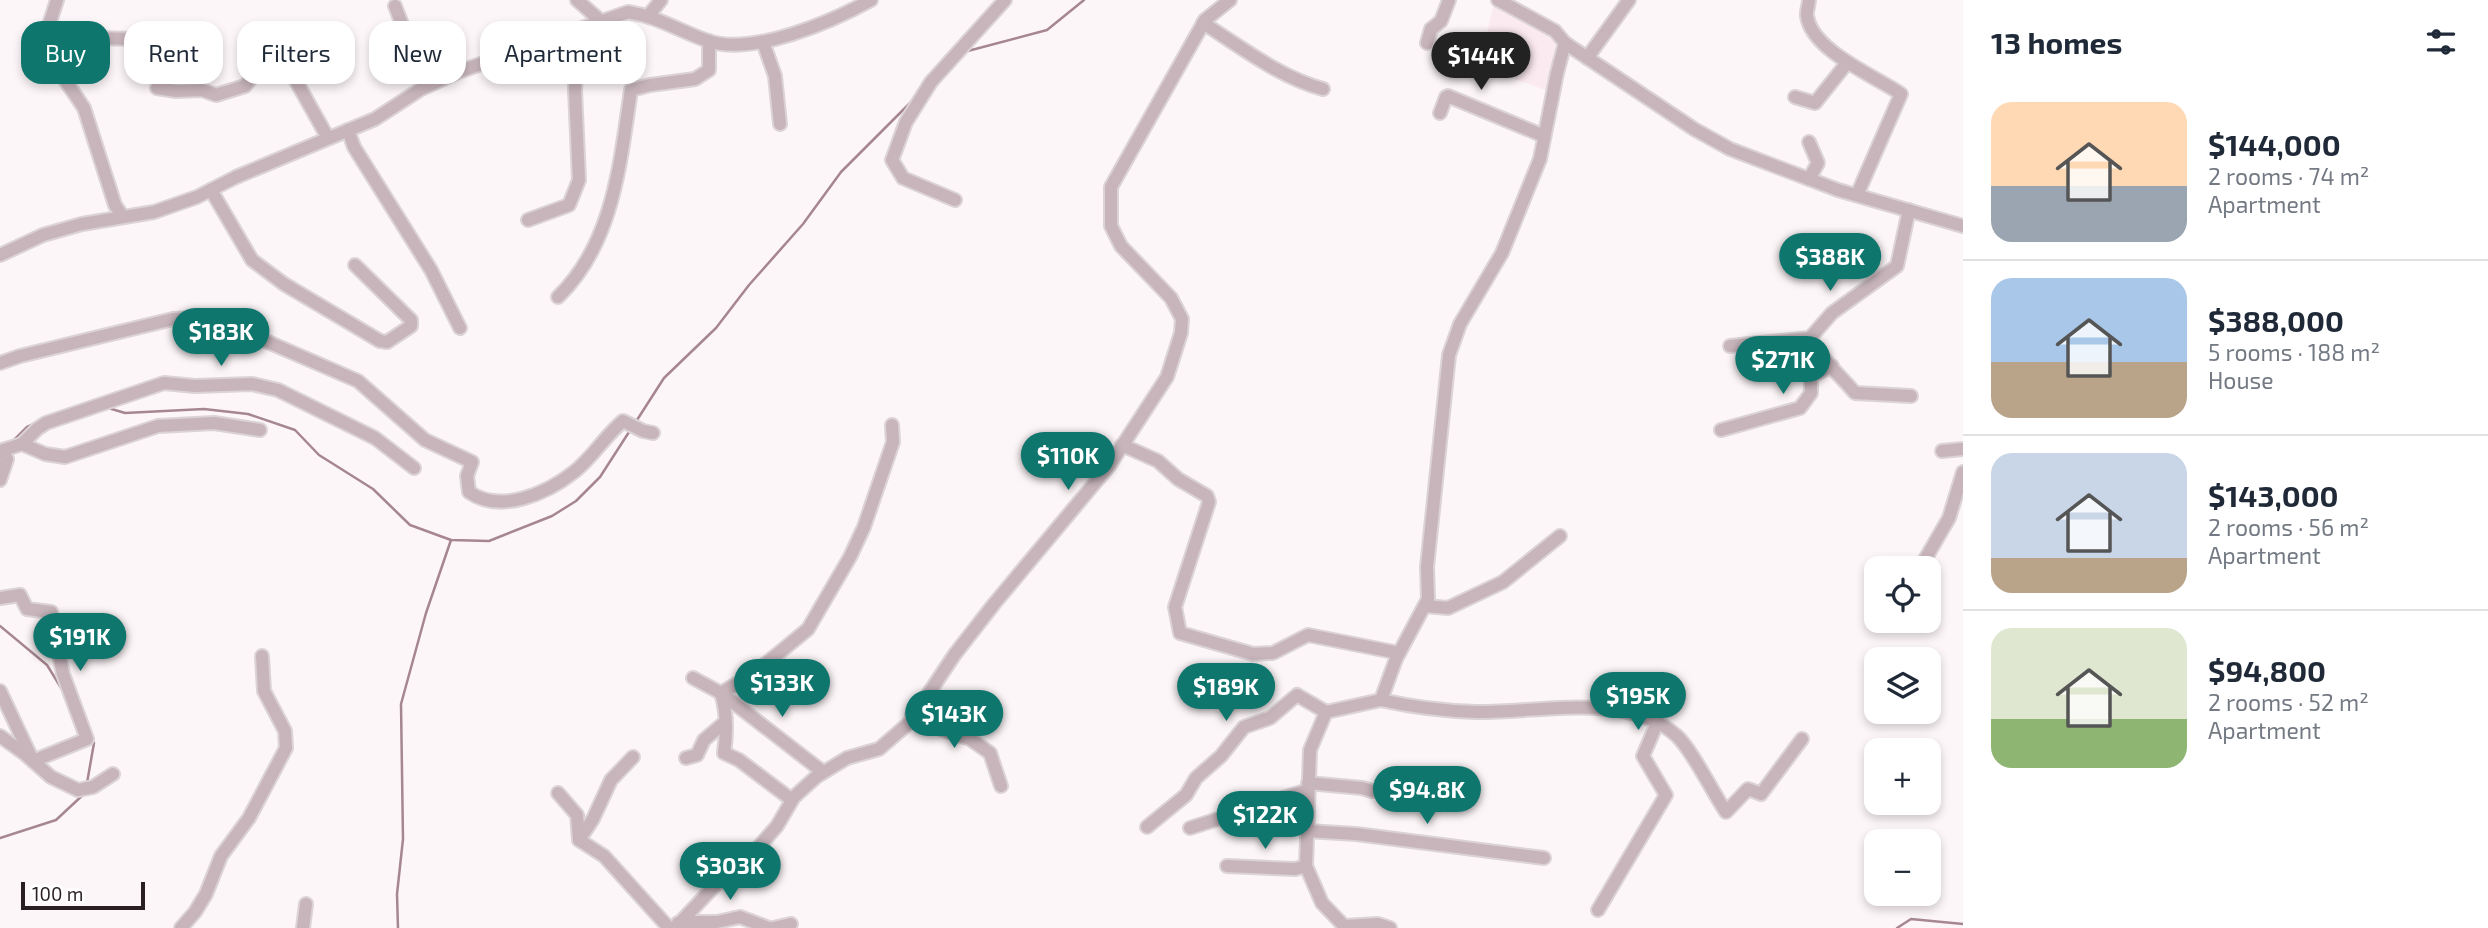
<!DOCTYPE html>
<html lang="en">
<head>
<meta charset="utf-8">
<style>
  :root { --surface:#fff; --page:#f6f6f7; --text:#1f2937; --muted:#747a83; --line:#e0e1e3; --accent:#0f766e }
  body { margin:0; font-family:"Exo 2",sans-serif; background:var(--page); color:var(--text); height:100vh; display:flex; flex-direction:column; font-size:26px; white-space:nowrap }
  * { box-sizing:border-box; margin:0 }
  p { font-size:23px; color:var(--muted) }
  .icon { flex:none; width:38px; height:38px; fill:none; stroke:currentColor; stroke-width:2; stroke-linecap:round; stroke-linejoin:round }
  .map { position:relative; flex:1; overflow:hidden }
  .details { display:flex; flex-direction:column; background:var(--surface); width:525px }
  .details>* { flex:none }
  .hud { position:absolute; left:21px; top:21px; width:665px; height:63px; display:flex; gap:14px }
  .tools { position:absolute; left:1864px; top:556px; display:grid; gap:14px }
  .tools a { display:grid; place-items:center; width:77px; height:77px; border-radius:14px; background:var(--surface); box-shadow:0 4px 10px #0003; font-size:35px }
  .scale { position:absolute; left:21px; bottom:18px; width:124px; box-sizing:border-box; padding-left:7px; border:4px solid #2a1e22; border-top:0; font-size:19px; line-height:24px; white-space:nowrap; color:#2a1e22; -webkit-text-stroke:5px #fff; paint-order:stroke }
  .price { position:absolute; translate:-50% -60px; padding:0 16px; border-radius:24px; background:var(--accent); color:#fff; font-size:23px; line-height:46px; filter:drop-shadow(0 2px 4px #0008) }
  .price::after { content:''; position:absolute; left:50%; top:42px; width:21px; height:16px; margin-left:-10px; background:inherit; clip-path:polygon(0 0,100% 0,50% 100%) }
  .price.current { background:#222; color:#fff }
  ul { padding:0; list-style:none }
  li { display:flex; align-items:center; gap:21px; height:175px; padding:0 28px }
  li+li { border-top:2px solid var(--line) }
  li span { display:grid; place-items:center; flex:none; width:196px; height:140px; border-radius:21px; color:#555 }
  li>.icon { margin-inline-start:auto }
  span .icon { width:84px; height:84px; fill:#fffc; stroke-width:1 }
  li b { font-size:30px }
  h2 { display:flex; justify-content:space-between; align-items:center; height:84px; padding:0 28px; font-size:30px }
  .chip { padding:0 24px; border-radius:21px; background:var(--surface); box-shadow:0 4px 10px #0003; font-size:24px; line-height:63px }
  .chip.current { background:var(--accent); color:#fff }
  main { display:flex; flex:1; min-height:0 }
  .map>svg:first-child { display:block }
  .built { fill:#fceaf1 }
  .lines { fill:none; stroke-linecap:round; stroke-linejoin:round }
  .stream { stroke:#a68691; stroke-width:2.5 }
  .minor-casing { stroke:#dbd3d6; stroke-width:16 }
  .minor { stroke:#c8b5bc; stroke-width:12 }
</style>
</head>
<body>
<main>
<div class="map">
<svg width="1963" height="928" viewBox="0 0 1963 928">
  <rect width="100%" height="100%" fill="#fdf6f8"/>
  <path class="built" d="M1494 3 1551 32 1555 43V58L1548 91 1479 66Z"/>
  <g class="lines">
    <g class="stream">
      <path d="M964 52 1047 30 1084 0"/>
      <path d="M105 407 125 413 204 409 248 414 295 430 319 455 373 489 410 525 451 540 489 541 552 516 576 501 600 477 629 432"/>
      <path d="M637 420 664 378 716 328 749 285 803 224 841 172 912 101"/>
      <path d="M13 441 27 427 38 422"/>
      <path d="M0 626 47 665 63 691"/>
      <path d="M87 783 94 743 91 739"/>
      <path d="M0 838 56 820 85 793"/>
      <path d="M398 928 397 894 403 839 401 704 426 613 451 540"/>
      <path d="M1897 928 1911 919 1963 924"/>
    </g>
    <g class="minor-casing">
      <g id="minor">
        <path d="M57 0 49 25 53 33 89 38 137 39"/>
        <path d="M577 0 602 22"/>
        <path d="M1498 0 1555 31 1565 43 1694 129 1730 149 1838 190 1963 226"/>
        <path d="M1809 0C1809 5 1806 12 1807 16 1812 51 1875 76 1901 94L1857 195"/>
        <path d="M395 6 408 40 422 53 443 79"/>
        <path d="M649 15 661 0"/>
        <path d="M1203 23C1241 47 1279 77 1323 89"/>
        <path d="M763 42 775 76 780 124"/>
        <path d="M1427 43 1431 29 1441 21 1449 0"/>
        <path d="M1587 58 1629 0"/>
        <path d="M59 71 84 108 115 205 123 217"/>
        <path d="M157 88 176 91 202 90 216 95 245 86 256 72 280 61 291 72 328 138"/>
        <path d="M1795 97 1815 103 1847 63"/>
        <path d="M1440 113 1446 97 1448 96 1544 136"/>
        <path d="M348 130 354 147 431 270 460 328"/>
        <path d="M1809 142 1818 163 1809 179"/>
        <path d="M211 190 252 260 284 284 380 341 387 342 411 326V320L355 265"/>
        <path d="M955 200 903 178 892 160 906 122 931 82 1005 0"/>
        <path d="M528 220 569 205 579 180 575 90 577 49 601 22"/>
        <path d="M0 255 43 235 82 224 154 212 197 197 236 177 375 119 421 89 458 72 628 12C659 17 679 31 708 41 753 56 831 22 871 0"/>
        <path d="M558 297C614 243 620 162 631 90L650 85 695 79 709 70V41"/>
        <path d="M1810 338C1818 356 1841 376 1855 393L1911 396"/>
        <path d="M1730 346 1810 338 1832 313 1897 266 1909 210"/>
        <path d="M0 363 20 356 173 319 198 318 231 326 358 381 425 440 472 462 467 476 469 492C500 514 546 494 574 472 592 458 605 436 623 421L643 431 653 433"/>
        <path d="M1721 430 1800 408 1811 393V376L1832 366"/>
        <path d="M22 444 37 429 46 423 164 383 195 386 252 384 278 390 375 438 414 468"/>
        <path d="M1122 445 1158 461 1178 479 1207 496 1209 502 1175 607 1180 633 1253 654 1273 653 1308 635 1399 653"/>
        <path d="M0 451 22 444 45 454 65 457 158 426 214 423 260 430"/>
        <path d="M1942 451 1963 449"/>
        <path d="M0 480 7 459 2 451"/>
        <path d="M1923 563 1949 518 1963 472"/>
        <path d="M0 598 20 595 27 609 51 612 63 674 87 739 33 761 0 691"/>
        <path d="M1425 606 1448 608 1503 582 1560 536"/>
        <path d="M693 678 721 693 823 772"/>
        <path d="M721 693 752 675 808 629 850 557 864 527 893 442 892 425"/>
        <path d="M721 693C727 712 727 733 724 753L739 760 792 800"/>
        <path d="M1381 700C1412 707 1444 711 1476 712 1538 713 1627 691 1677 736 1692 750 1713 793 1726 812L1748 789 1761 794 1802 739"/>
        <path d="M912 715 926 724 970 739 990 753 1001 786"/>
        <path d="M0 736 25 754 51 777 78 790 93 787 113 774"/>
        <path d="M633 757 611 780 593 819 579 840 604 856 669 928"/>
        <path d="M686 758 697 755 704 740 725 722"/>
        <path d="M1308 783 1362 788 1372 791"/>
        <path d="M558 793 577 815 579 840"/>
        <path d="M1147 827 1186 795 1196 778 1221 756 1244 727 1270 718 1297 695 1326 712"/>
        <path d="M1190 828 1308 790"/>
        <path d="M1307 831 1356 834 1544 858"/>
        <path d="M1227 866 1295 869 1306 866"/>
        <path d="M1598 910 1666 795 1643 756 1658 721"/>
        <path d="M678 923 685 925 694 922H717L740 917 769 928"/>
        <path d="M1345 926 1378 924 1390 928"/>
        <path d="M181 928 195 912 206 894 221 856 249 818 286 748 285 731 264 691 262 656"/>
        <path d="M303 928 306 904"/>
        <path d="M675 928 721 879 740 866 756 850 777 826 794 797 816 777 847 758 879 749 909 723 955 654 994 604 1109 466 1167 377 1181 333 1182 319 1171 298 1121 246 1111 226V187L1205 20 1230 0"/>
        <path d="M773 928 791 924"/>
        <path d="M1346 928 1322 903 1306 866 1310 750 1326 712 1381 700 1396 659 1428 599 1427 567 1449 355 1460 324 1502 253 1540 159 1557 73 1565 43"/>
      </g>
    </g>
    <use href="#minor" class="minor"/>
  </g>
</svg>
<div class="tools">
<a><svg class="icon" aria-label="locate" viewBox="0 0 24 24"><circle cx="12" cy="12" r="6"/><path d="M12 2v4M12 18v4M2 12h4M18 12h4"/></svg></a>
<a><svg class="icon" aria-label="layers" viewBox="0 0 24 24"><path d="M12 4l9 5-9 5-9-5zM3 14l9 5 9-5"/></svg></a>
<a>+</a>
<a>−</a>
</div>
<div class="scale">100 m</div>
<b class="price current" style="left:1481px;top:92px">$144K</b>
<b class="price" style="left:1830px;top:293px">$388K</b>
<b class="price" style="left:221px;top:368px">$183K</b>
<b class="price" style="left:1783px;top:396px">$271K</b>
<b class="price" style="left:1068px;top:492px">$110K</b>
<b class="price" style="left:80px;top:673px">$191K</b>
<b class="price" style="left:782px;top:719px">$133K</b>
<b class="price" style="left:1226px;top:723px">$189K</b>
<b class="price" style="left:1638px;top:732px">$195K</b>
<b class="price" style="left:954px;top:750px">$143K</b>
<b class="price" style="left:1427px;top:826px">$94.8K</b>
<b class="price" style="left:1265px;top:851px">$122K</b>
<b class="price" style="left:730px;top:902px">$303K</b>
<div class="hud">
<a class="chip current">Buy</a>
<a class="chip">Rent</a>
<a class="chip">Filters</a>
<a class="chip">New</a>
<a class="chip">Apartment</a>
</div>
</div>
<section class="details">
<h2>13 homes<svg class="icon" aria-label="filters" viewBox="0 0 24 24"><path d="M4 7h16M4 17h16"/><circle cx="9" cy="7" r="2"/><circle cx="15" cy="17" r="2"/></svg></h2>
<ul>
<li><span style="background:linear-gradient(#ffd9b3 60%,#9aa5b1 0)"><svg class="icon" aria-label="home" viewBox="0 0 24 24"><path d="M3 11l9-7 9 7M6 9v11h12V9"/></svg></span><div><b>$144,000</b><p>2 rooms · 74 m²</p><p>Apartment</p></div></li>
<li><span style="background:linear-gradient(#a9c7e8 60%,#b9a48a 0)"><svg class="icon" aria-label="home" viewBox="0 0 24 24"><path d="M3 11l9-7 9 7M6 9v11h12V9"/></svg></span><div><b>$388,000</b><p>5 rooms · 188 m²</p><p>House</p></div></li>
<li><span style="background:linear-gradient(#c9d6e8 75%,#b9a48a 0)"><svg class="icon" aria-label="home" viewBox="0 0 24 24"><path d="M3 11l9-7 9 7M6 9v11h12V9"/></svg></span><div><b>$143,000</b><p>2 rooms · 56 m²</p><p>Apartment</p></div></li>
<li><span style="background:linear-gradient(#dfe7d0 65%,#8fb573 0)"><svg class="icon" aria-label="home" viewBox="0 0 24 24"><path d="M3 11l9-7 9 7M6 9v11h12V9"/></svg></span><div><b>$94,800</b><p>2 rooms · 52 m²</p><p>Apartment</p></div></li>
</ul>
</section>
</main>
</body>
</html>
